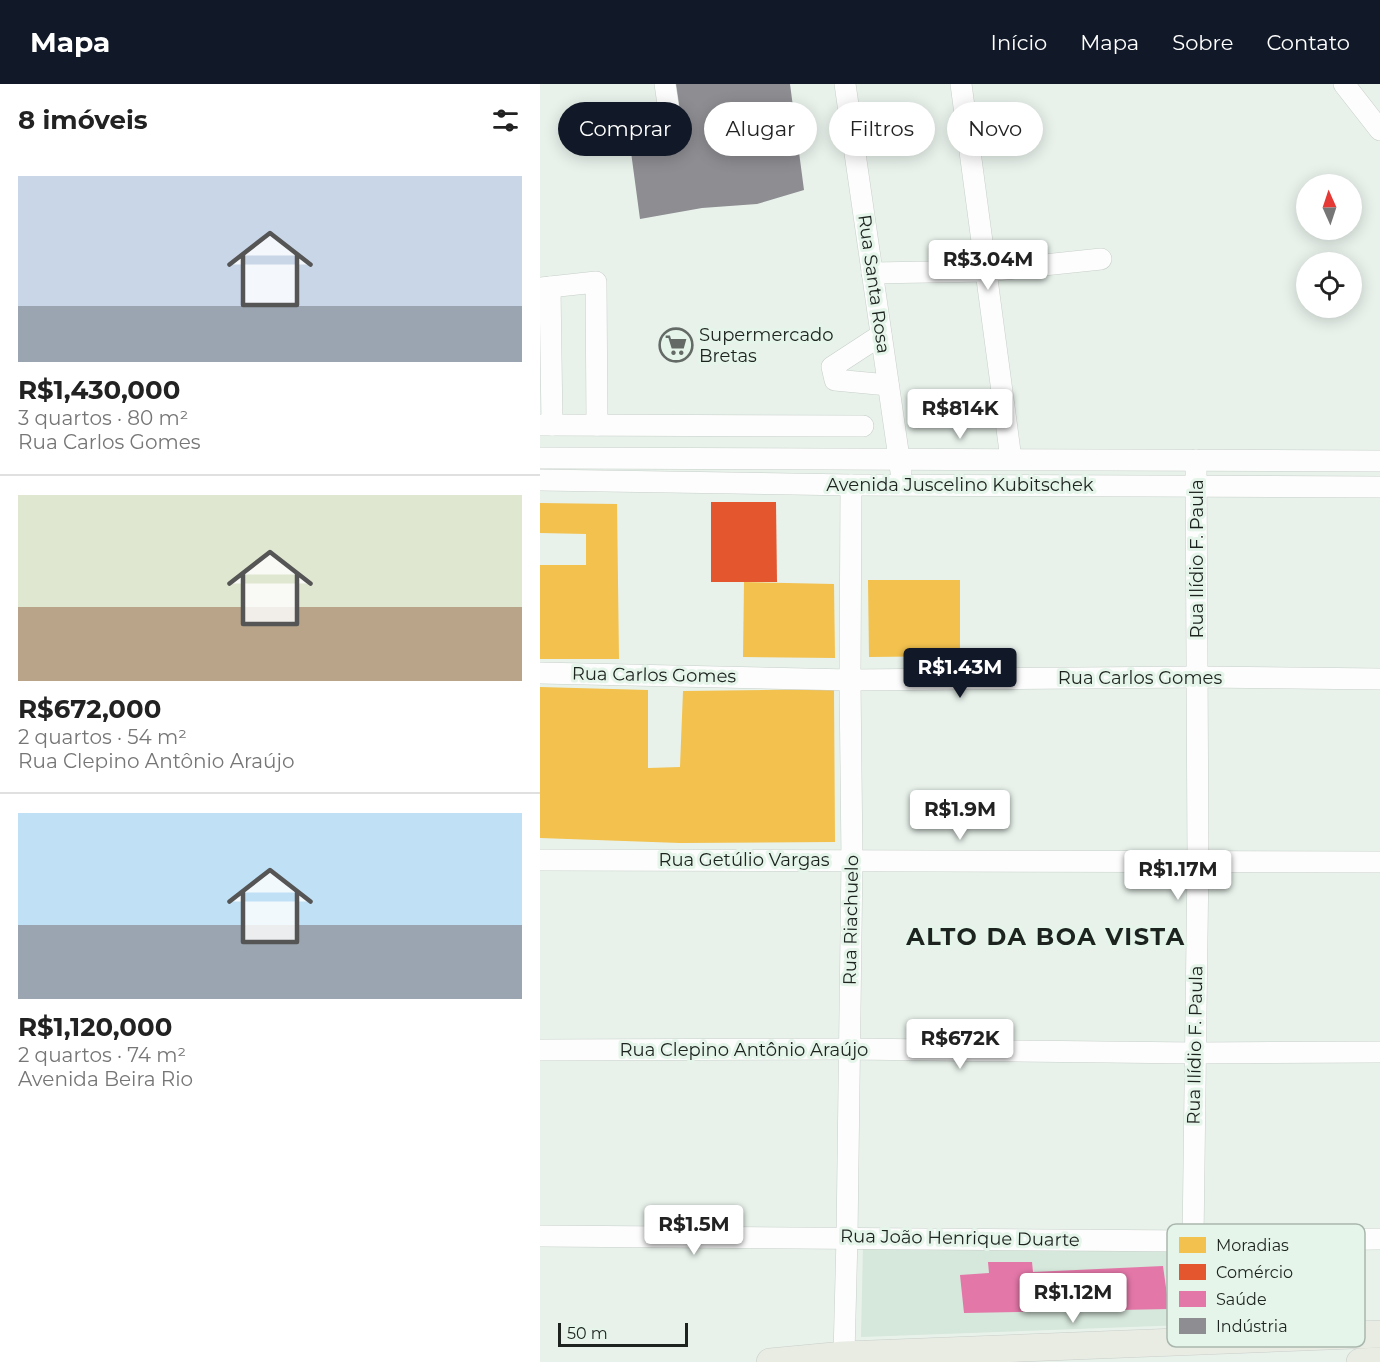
<!DOCTYPE html>
<html lang="pt">
<head>
<meta charset="utf-8">
<style>
  :root { --surface:#fff; --page:#f2f2f2; --text:#222; --muted:#767676; --line:#e0e0e0; --accent:#111827 }
  body { margin:0; font-family:Montserrat,sans-serif; background:var(--page); color:var(--text); height:100vh; display:flex; flex-direction:column; font-size:22px; white-space:nowrap }
  * { box-sizing:border-box; margin:0 }
  p { font-size:20px; color:var(--muted) }
  .icon { flex:none; width:33px; height:33px; fill:none; stroke:currentColor; stroke-width:2; stroke-linecap:round; stroke-linejoin:round }
  .map { position:relative; flex:1; overflow:hidden }
  .details { display:flex; flex-direction:column; background:var(--surface); width:540px }
  .details>* { flex:none }
  .banner { position:absolute; left:18px; top:18px; width:570px; height:54px; display:flex; gap:12px }
  .needle { width:39px; rotate:357deg }
  .tools { position:absolute; left:756px; top:90px; display:grid; gap:12px }
  .tools a { display:grid; place-items:center; width:66px; height:66px; border-radius:50%; background:var(--surface); box-shadow:0 3px 15px #0003; font-size:30px }
  .scale { position:absolute; left:18px; bottom:15px; width:130px; box-sizing:border-box; padding-left:6px; border:3px solid #1d231f; border-top:0; font-size:16px; line-height:21px; white-space:nowrap; color:#1d231f; -webkit-text-stroke:4px #e5f5ea; paint-order:stroke }
  .price { position:absolute; translate:-50% -51px; padding:0 14px; border-radius:6px; background:#fff; color:#222; font-size:20px; line-height:39px; filter:drop-shadow(0 2px 3px #0008) }
  .price::after { content:''; position:absolute; left:50%; top:36px; width:18px; height:14px; margin-left:-9px; background:inherit; clip-path:polygon(0 0,100% 0,50% 100%) }
  .price.selected { background:var(--accent); color:#fff }
  ul { padding:0; list-style:none }
  li { display:grid; align-content:center; gap:12px; height:318px; padding:0 18px }
  li+li { border-top:2px solid var(--line) }
  li span { display:grid; place-items:center; height:186px; border-radius:0px; color:#555 }
  li>.icon { margin-inline-start:auto }
  span .icon { width:108px; height:108px; fill:#fffc; stroke-width:1 }
  li b { font-size:26px }
  h2 { display:flex; justify-content:space-between; align-items:center; height:72px; padding:0 18px; font-size:26px }
  .chip { padding:0 21px; border-radius:27px; background:var(--surface); box-shadow:0 3px 15px #0003; font-size:21px; line-height:54px }
  .chip.selected { background:var(--accent); color:#fff }
  header { display:flex; align-items:center; gap:36px; box-sizing:border-box; height:84px; padding:0 30px; background:var(--accent); color:#fff }
  header strong { font-size:28px }
  nav { display:flex; gap:33px; margin-inline-start:auto; font-size:21px }
  main { display:flex; flex:1; min-height:0 }
  .map>svg:first-child { display:block }
  .built { fill:#d6e7db }
  .homes { fill:#f2c14e }
  .shops { fill:#e4572e }
  .health { fill:#e377a8 }
  .industry { fill:#8d8d92 }
  .lines { fill:none; stroke-linecap:round; stroke-linejoin:round }
  .minor-casing { stroke:#c8cfca; stroke-width:22 }
  .major-casing { stroke:#cacecb; stroke-width:28 }
  .minor { stroke:#fcfdfc; stroke-width:21 }
  .major { stroke:#e8ece3; stroke-width:27 }
  .labels { text-anchor:middle; stroke-width:6; stroke-linejoin:round; paint-order:stroke }
  .street-label { font-size:18px; fill:#1d231f; stroke:#e5f5ea }
  .poi-label { font-size:18px; fill:#1d231f; stroke:#e5f5ea; text-anchor:start }
  .district-label { font-size:24px; font-weight:bold; letter-spacing:1.5px; fill:#1d231f; stroke:#e5f5ea }
  .key { fill:#e5f5ea; stroke:#a9b6ad; stroke-width:1.5 }
  .key-label { font-size:16px; fill:#1d231f }
</style>
</head>
<body>
<header>
<strong>Mapa</strong>
<nav><a>Início</a><a>Mapa</a><a>Sobre</a><a>Contato</a></nav>
</header>
<main>
<section class="details">
<h2>8 imóveis<svg class="icon" aria-label="filters" viewBox="0 0 24 24"><path d="M4 7h16M4 17h16"/><circle cx="9" cy="7" r="2"/><circle cx="15" cy="17" r="2"/></svg></h2>
<ul>
<li><span style="background:linear-gradient(#c9d6e8 70%,#9aa5b1 0)"><svg class="icon" aria-label="home" viewBox="0 0 24 24"><path d="M3 11l9-7 9 7M6 9v11h12V9"/></svg></span><div><b>R$1,430,000</b><p>3 quartos · 80 m²</p><p>Rua Carlos Gomes</p></div></li>
<li><span style="background:linear-gradient(#dfe7d0 60%,#b9a48a 0)"><svg class="icon" aria-label="home" viewBox="0 0 24 24"><path d="M3 11l9-7 9 7M6 9v11h12V9"/></svg></span><div><b>R$672,000</b><p>2 quartos · 54 m²</p><p>Rua Clepino Antônio Araújo</p></div></li>
<li><span style="background:linear-gradient(#bfe0f5 60%,#9aa5b1 0)"><svg class="icon" aria-label="home" viewBox="0 0 24 24"><path d="M3 11l9-7 9 7M6 9v11h12V9"/></svg></span><div><b>R$1,120,000</b><p>2 quartos · 74 m²</p><p>Avenida Beira Rio</p></div></li>
</ul>
</section>
<div class="map">
<svg width="840" height="1278" viewBox="0 0 840 1278">
  <rect width="100%" height="100%" fill="#e8f2eb"/>
  <path class="built" d="M645 1161 644 1241 321 1253 323 1163Z"/>
  <g class="homes">
    <path d="M0 419 77 420 79 575H0V481H46V450L0 449Z"/>
    <path d="M328 496H420V572L329 573Z"/>
    <path d="M204 498 294 500 295 574 203 573Z"/>
    <path d="M0 603 108 606V684L140 683 143 607 294 605 295 758 140 759 0 754Z"/>
  </g>
  <path class="shops" d="M171 418H236L237 498H171Z"/>
  <path class="health" d="M448 1178H492L493 1188 623 1182 629 1225 424 1229 420 1191 449 1189Z"/>
  <path class="industry" d="M128 0H250L264 106 217 120 162 124 100 135 91 68 137 62Z"/>
  <g class="lines">
    <g class="minor-casing">
      <g id="minor">
        <path d="M125 0 132 47"/>
        <path d="M305 0 361 388"/>
        <path d="M421 0 471 375"/>
        <path d="M804 0 840 46"/>
        <path d="M332 189 447 187 561 175"/>
        <path d="M10 203 12 341"/>
        <path d="M0 204 56 198 57 341"/>
        <path d="M341 251 292 283 295 296 348 301"/>
        <path d="M0 341 323 342"/>
        <path d="M0 374 840 377"/>
        <path d="M0 396 311 401 840 403"/>
        <path d="M0 589 310 596 658 593 840 595"/>
        <path d="M0 776 840 778"/>
        <path d="M0 966 309 965 655 969 840 968"/>
        <path d="M0 1152 653 1157 840 1155"/>
        <path d="M654 1258 653 1157 658 778 656 376"/>
        <path d="M304 1271 307 1153 312 776 310 596 311 401"/>
      </g>
    </g>
    <g class="major-casing">
      <g id="major">
        <path d="M230 1278 304 1271 840 1250"/>
        <path d="M820 1278 840 1277"/>
      </g>
    </g>
    <use href="#minor" class="minor"/>
    <use href="#major" class="major"/>
  </g>
  <defs>
    <g id="supermarket-ring" transform="scale(1.725)"><circle r="9.5" fill="#e5f5ea" stroke="#646b66" stroke-width="1.5"/><path d="M-6-5.5h2.5l.6 2H6L4.5 2H-2.5L-4.4-4H-6ZM-1.5 3.2a1.3 1.3 0 1 0 .1 0ZM3 3.2a1.3 1.3 0 1 0 .1 0Z" fill="#646b66"/></g>
  </defs>
  <g fill-rule="evenodd">
    <use href="#supermarket-ring" x="136" y="261"/>
  </g>
  <g class="labels">
    <g class="street-label">
      <text transform="translate(334 200) rotate(82)" y="6">Rua Santa Rosa</text>
      <text x="420" y="407">Avenida Juscelino Kubitschek</text>
      <text transform="translate(657 475) rotate(-90)" y="6">Rua Ilídio F. Paula</text>
      <text transform="translate(114 591) rotate(1)" y="6">Rua Carlos Gomes</text>
      <text x="600" y="600">Rua Carlos Gomes</text>
      <text x="204" y="782">Rua Getúlio Vargas</text>
      <text transform="translate(311 836) rotate(-89)" y="6">Rua Riachuelo</text>
      <text transform="translate(655 961) rotate(-89)" y="6">Rua Ilídio F. Paula</text>
      <text x="204" y="972">Rua Clepino Antônio Araújo</text>
      <text transform="translate(420 1154) rotate(1)" y="6">Rua João Henrique Duarte</text>
    </g>
    <g class="poi-label">
      <text x="159" y="257">Supermercado<tspan x="159" dy="21">Bretas</tspan></text>
    </g>
    <g class="district-label">
      <text x="506" y="861">ALTO DA BOA VISTA</text>
    </g>
  </g>
  <rect x="627" y="1140" width="198" height="123" rx="9" class="key"/>
  <rect x="639" y="1153" width="27" height="16" fill="#f2c14e"/>
  <rect x="639" y="1180" width="27" height="16" fill="#e4572e"/>
  <rect x="639" y="1207" width="27" height="16" fill="#e377a8"/>
  <rect x="639" y="1234" width="27" height="16" fill="#8d8d92"/>
  <g class="key-label">
    <text x="676" y="1167">Moradias</text>
    <text x="676" y="1194">Comércio</text>
    <text x="676" y="1221">Saúde</text>
    <text x="676" y="1248">Indústria</text>
  </g>
</svg>
<div class="tools">
<a><svg class="needle" viewBox="-14 -14 28 28"><path d="M0-13l5 13h-10z" fill="#e53935"/><path d="M0 13l5-13h-10z" fill="#767676"/></svg></a>
<a><svg class="icon" aria-label="locate" viewBox="0 0 24 24"><circle cx="12" cy="12" r="6"/><path d="M12 2v4M12 18v4M2 12h4M18 12h4"/></svg></a>
</div>
<div class="scale">50 m</div>
<b class="price" style="left:448px;top:207px">R$3.04M</b>
<b class="price" style="left:420px;top:356px">R$814K</b>
<b class="price selected" style="left:420px;top:615px">R$1.43M</b>
<b class="price" style="left:420px;top:757px">R$1.9M</b>
<b class="price" style="left:638px;top:817px">R$1.17M</b>
<b class="price" style="left:420px;top:986px">R$672K</b>
<b class="price" style="left:154px;top:1172px">R$1.5M</b>
<b class="price" style="left:533px;top:1240px">R$1.12M</b>
<div class="banner">
<a class="chip selected">Comprar</a>
<a class="chip">Alugar</a>
<a class="chip">Filtros</a>
<a class="chip">Novo</a>
</div>
</div>
</main>
</body>
</html>
